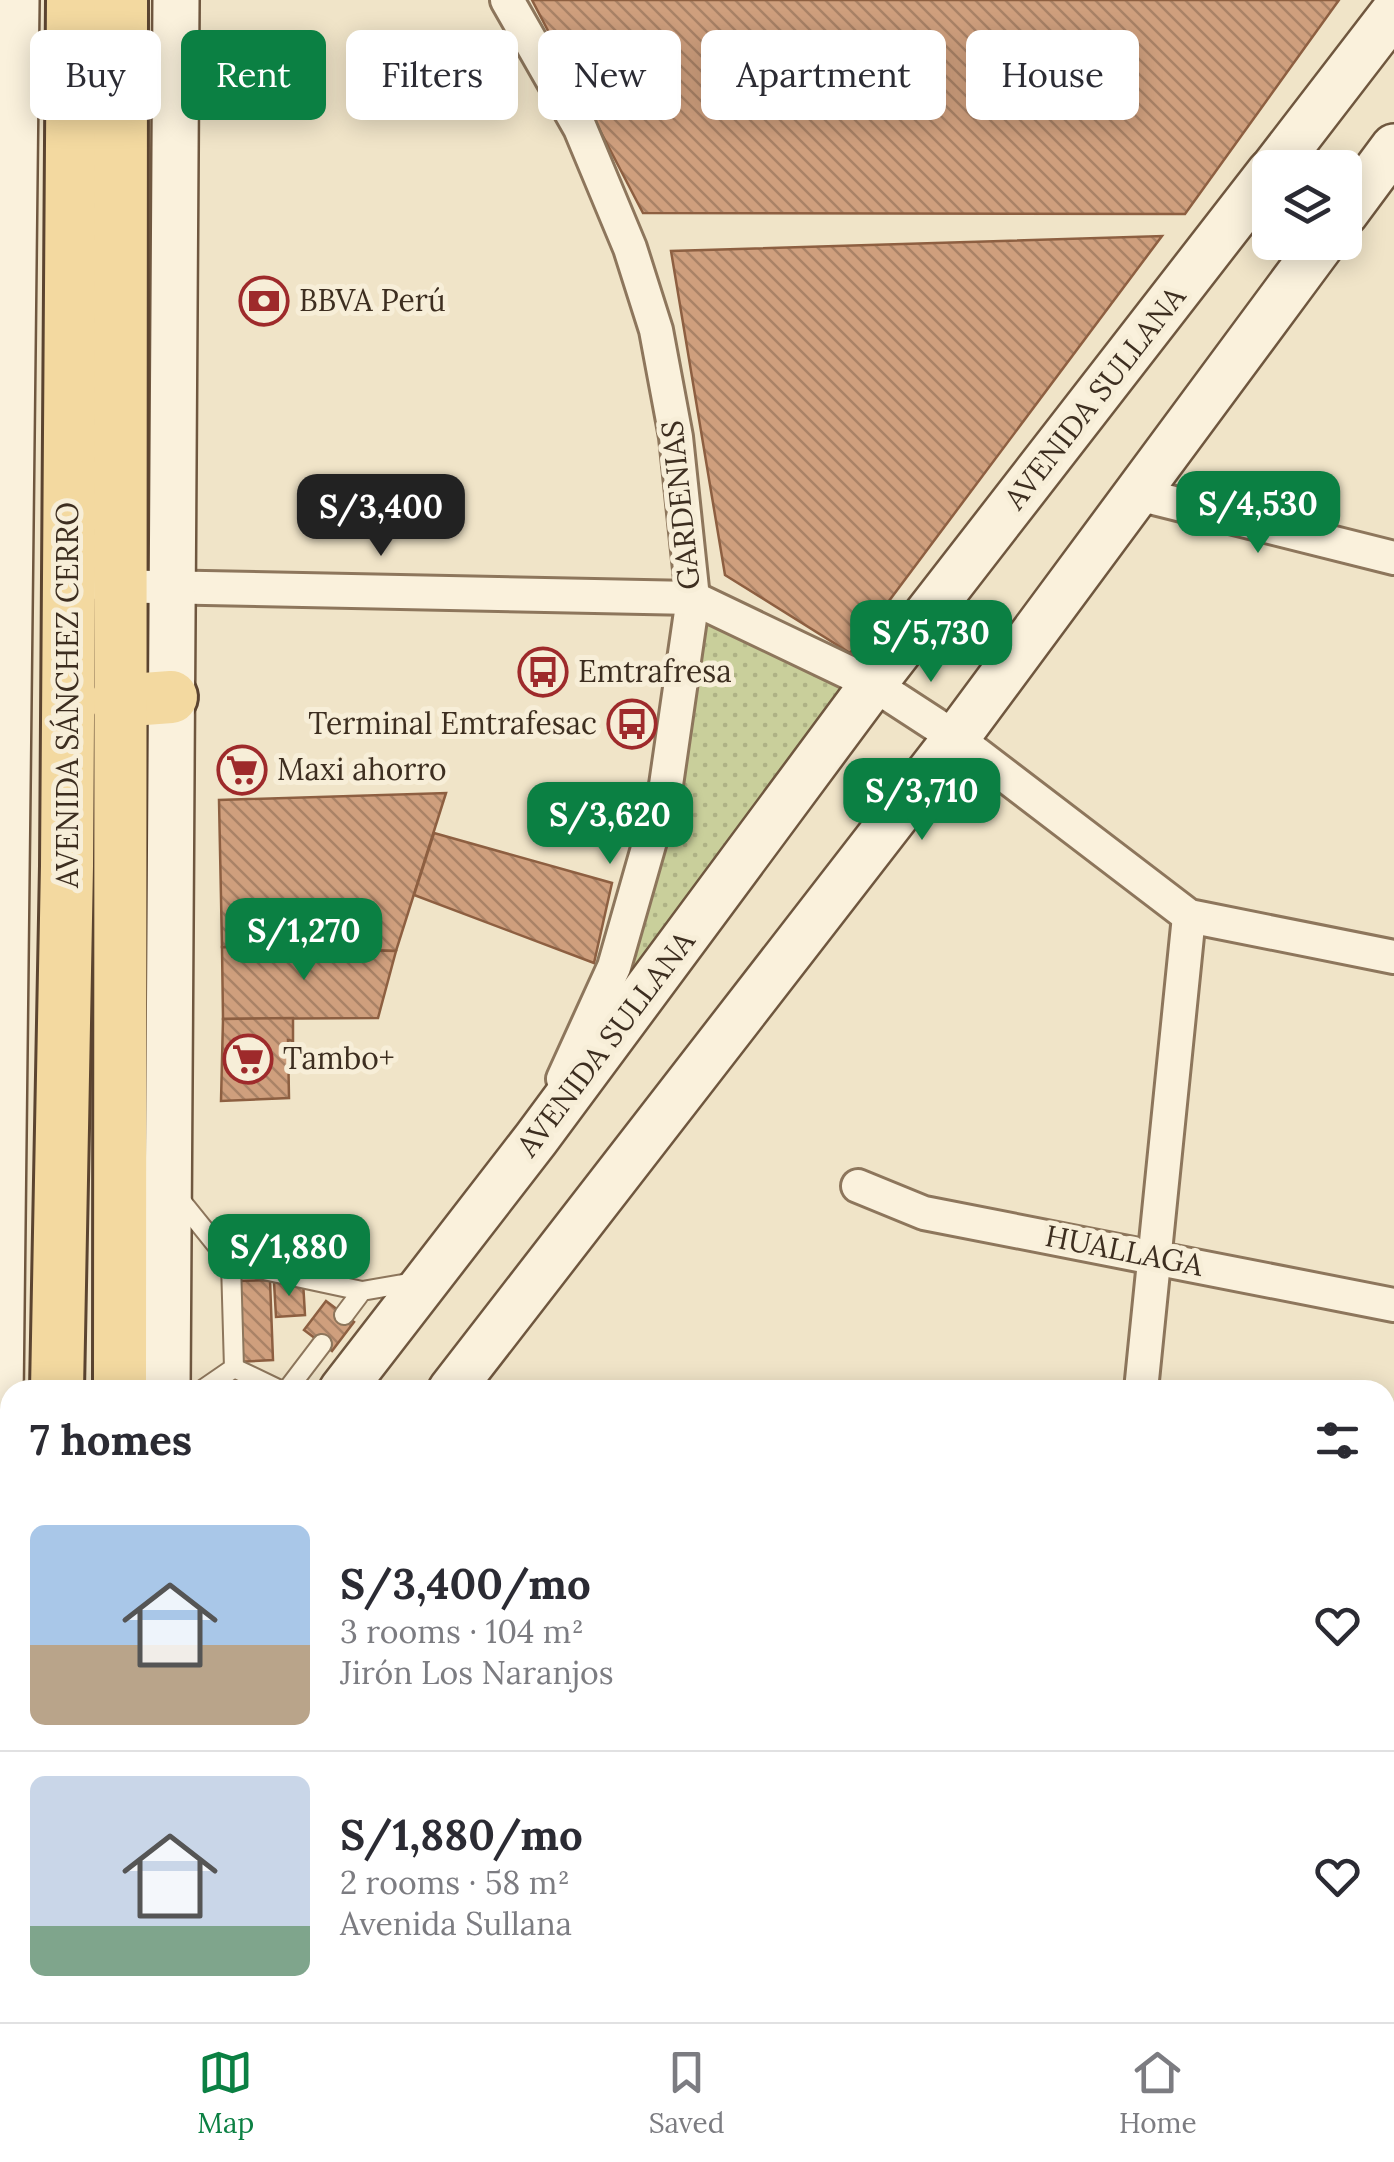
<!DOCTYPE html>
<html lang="en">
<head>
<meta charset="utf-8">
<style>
  :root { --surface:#fff; --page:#f2f2f3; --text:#2b2b33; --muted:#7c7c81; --line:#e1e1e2; --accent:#0b8043 }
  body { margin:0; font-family:Lora,serif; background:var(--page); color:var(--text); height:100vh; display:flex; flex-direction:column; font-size:38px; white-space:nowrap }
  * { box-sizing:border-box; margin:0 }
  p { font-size:32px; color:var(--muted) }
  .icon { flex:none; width:55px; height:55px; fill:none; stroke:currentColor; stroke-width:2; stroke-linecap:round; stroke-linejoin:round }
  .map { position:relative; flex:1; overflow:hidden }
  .details { position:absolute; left:0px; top:1380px; width:1395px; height:642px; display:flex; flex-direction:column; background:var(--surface); border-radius:30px 30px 0 0; box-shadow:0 5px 25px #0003 }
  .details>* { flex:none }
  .top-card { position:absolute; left:30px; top:30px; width:1335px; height:90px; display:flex; gap:20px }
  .buttons { position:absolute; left:1252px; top:150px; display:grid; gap:20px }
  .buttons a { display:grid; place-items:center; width:110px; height:110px; border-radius:15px; background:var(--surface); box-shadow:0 5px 25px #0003; font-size:50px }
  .price { position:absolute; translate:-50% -85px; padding:0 22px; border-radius:20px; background:var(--accent); color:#fff; font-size:32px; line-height:65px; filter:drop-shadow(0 2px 5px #0008) }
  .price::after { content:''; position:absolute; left:50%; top:60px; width:30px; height:22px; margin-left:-15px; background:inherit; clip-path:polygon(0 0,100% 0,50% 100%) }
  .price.current { background:#222; color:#fff }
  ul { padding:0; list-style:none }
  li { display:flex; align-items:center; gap:30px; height:250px; padding:0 30px }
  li+li { border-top:2px solid var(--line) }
  li span { display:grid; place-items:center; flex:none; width:280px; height:200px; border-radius:15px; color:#555 }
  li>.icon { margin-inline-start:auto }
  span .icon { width:120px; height:120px; fill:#fffc; stroke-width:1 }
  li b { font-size:42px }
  h2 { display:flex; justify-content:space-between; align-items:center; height:120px; padding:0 30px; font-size:42px }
  .tag { padding:0 35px; border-radius:15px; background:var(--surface); box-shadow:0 5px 25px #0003; font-size:35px; line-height:90px }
  .tag.current { background:var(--accent); color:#fff }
  .tab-bar { display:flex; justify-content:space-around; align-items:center; height:140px; border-top:2px solid var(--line); background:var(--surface); font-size:28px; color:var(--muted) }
  .tab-bar a { display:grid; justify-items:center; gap:5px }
  .tab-bar .current { color:var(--accent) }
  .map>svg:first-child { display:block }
  .park { fill:url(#park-dots) }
  .building { fill:url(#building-back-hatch); stroke:#8d5f41; stroke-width:2.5 }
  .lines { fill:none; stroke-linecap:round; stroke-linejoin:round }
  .service-casing { stroke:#8d765c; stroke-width:22 }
  .minor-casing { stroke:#8d765c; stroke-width:38 }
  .secondary-casing { stroke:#6f573f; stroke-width:50 }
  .primary-casing { stroke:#5b4430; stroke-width:58 }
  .service { stroke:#faf1dc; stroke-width:18 }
  .minor { stroke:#faf1dc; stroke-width:32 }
  .secondary { stroke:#faf1dc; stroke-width:45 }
  .primary { stroke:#f3d9a0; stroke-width:52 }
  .labels { text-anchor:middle; stroke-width:10; stroke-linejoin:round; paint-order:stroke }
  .poi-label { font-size:30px; fill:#3d2e20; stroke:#f7eed8; text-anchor:start }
  .street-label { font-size:30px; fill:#3d2e20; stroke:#f7eed8 }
</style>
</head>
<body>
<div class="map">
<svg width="1394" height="2022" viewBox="0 0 1394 2022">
  <defs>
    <pattern id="park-dots" width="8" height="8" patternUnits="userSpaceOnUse" patternTransform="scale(2.5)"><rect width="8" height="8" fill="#c9cf9b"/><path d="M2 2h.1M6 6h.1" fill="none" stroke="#aeb285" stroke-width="1.8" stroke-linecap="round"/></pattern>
    <pattern id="building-back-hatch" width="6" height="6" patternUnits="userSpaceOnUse" patternTransform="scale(2.5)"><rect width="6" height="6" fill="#cf9f7d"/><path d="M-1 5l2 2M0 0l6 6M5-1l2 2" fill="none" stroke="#a98266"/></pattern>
  </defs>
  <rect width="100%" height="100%" fill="#f0e4c8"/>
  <path class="park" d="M693 598 873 684 536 1139 614 967Z"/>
  <g class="building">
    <path d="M532 0H1339L1185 214 643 213Z"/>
    <path d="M1162 236 850 653 725 575 671 251Z"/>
    <path d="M446 793 396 951 222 947 219 800Z"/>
    <path d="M434 833 612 883 594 963 414 895Z"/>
    <path d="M222 947 396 951 378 1018 223 1019Z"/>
    <path d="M293 1018V1041L288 1040 289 1098 221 1101 223 1019Z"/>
    <path d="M270 1280 273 1360 236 1362 234 1281Z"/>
    <path d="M303 1281 305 1315 276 1317 274 1282Z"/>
    <path d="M326 1301 354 1322 332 1351 304 1330Z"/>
  </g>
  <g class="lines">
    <g class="service-casing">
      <g id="service">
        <path d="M177 1196 231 1263 234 1368 202 1390"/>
        <path d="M231 1263 362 1291"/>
        <path d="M344 1315 362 1291 414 1282"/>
        <path d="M234 1368 280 1390"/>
        <path d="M287 1390 322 1344"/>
      </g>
    </g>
    <g class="minor-casing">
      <g id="minor">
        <path d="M507 0 580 128 630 248 656 330 676 437 693 598 666 785 614 967 563 1079"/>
        <path d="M1138 494 1394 558"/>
        <path d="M104 586 693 598 873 684 956 738 1189 916 1394 957"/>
        <path d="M858 1186 924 1213 1394 1305"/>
        <path d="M1141 1390 1189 916"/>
        <path d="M1385 1590H1394"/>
        <path d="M1385 1960 1394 1961"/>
        <path d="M578 2022 579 2012"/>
        <path d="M1068 2022 1069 2012"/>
      </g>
    </g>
    <g class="secondary-casing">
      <g id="secondary">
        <path d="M1274 168 1394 12"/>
        <path d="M1345 213 1394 147"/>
        <path d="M167 1390 176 0"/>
        <path d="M342 1390 536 1139 873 684 1270 172"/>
        <path d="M451 1390 956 738 1323 242"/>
        <path d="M0 1398 16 0"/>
        <path d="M0 1764 10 1770"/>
      </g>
    </g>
    <g class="primary-casing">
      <g id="primary">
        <path d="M117 701 171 697"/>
        <path d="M57 1390 67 866 73 0"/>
        <path d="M120 1390 121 0"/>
        <path d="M76 2022 77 2012"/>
      </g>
    </g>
    <use href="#service" class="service"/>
    <use href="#minor" class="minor"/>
    <use href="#secondary" class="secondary"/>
    <use href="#primary" class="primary"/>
  </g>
  <defs>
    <g id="bank-ring" transform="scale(2.5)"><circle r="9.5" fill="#f7eed8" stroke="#9e2a2b" stroke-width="1.5"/><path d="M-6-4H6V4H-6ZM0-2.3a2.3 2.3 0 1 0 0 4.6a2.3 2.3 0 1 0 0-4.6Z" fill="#9e2a2b"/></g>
    <g id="bus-ring" transform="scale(2.5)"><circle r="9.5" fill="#f7eed8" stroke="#9e2a2b" stroke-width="1.5"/><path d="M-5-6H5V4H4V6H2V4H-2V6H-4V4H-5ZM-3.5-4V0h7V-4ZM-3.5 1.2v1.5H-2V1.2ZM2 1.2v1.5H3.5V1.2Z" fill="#9e2a2b"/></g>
    <g id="supermarket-ring" transform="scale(2.5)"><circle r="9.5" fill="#f7eed8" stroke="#9e2a2b" stroke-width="1.5"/><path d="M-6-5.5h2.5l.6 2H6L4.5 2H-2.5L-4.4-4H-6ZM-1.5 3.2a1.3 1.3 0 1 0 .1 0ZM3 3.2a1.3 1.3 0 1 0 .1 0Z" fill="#9e2a2b"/></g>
  </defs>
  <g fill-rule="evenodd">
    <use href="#bank-ring" x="264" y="301"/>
    <use href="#bus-ring" x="543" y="672"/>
    <use href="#bus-ring" x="632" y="724"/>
    <use href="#supermarket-ring" x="242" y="770"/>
    <use href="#supermarket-ring" x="248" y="1059"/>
  </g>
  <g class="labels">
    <g class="poi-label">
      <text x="299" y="311">BBVA Perú</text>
      <text x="578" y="682">Emtrafresa</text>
      <text x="597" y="734" text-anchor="end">Terminal Emtrafesac</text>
      <text x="277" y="780">Maxi ahorro</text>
      <text x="283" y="1069">Tambo+</text>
    </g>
    <g class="street-label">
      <text transform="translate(1095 398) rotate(-52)" y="10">AVENIDA SULLANA</text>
      <text transform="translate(681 505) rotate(-96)" y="10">GARDENIAS</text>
      <text transform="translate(68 695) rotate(-90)" y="10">AVENIDA SÁNCHEZ CERRO</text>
      <text transform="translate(606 1044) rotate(-53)" y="10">AVENIDA SULLANA</text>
      <text transform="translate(1124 1251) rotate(11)" y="10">HUALLAGA</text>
    </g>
  </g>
</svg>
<div class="buttons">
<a><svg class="icon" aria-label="layers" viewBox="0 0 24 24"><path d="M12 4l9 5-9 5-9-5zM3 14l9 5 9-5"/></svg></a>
</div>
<b class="price" style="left:1258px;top:556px">S/4,530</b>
<b class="price current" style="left:381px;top:559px">S/3,400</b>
<b class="price" style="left:931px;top:685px">S/5,730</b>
<b class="price" style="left:922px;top:843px">S/3,710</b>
<b class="price" style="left:610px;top:867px">S/3,620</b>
<b class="price" style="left:304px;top:983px">S/1,270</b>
<b class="price" style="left:289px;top:1299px">S/1,880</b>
<div class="top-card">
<a class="tag">Buy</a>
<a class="tag current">Rent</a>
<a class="tag">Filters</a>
<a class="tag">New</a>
<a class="tag">Apartment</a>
<a class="tag">House</a>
</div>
<section class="details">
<h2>7 homes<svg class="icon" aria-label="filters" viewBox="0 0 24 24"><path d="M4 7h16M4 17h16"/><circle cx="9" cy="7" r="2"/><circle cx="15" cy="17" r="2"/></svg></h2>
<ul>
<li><span style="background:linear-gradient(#a9c7e8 60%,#b9a48a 0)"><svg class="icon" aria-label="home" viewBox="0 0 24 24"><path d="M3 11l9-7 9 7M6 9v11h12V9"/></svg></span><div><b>S/3,400/mo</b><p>3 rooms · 104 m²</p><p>Jirón Los Naranjos</p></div><svg class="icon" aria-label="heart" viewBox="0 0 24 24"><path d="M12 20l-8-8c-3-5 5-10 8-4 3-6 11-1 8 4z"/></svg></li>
<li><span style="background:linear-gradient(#c9d6e8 75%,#7fa58c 0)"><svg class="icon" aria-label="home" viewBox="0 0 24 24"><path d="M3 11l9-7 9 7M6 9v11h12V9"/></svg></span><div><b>S/1,880/mo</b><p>2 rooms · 58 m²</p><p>Avenida Sullana</p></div><svg class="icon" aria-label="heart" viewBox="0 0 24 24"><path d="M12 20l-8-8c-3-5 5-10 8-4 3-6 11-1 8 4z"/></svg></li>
</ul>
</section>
</div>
<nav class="tab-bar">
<a class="current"><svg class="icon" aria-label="map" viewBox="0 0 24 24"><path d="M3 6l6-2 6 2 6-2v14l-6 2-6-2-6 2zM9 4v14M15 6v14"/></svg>Map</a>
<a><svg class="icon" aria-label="saved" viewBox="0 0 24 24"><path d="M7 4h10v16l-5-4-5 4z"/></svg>Saved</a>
<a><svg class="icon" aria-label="home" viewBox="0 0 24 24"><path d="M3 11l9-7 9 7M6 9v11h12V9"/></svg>Home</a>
</nav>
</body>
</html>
